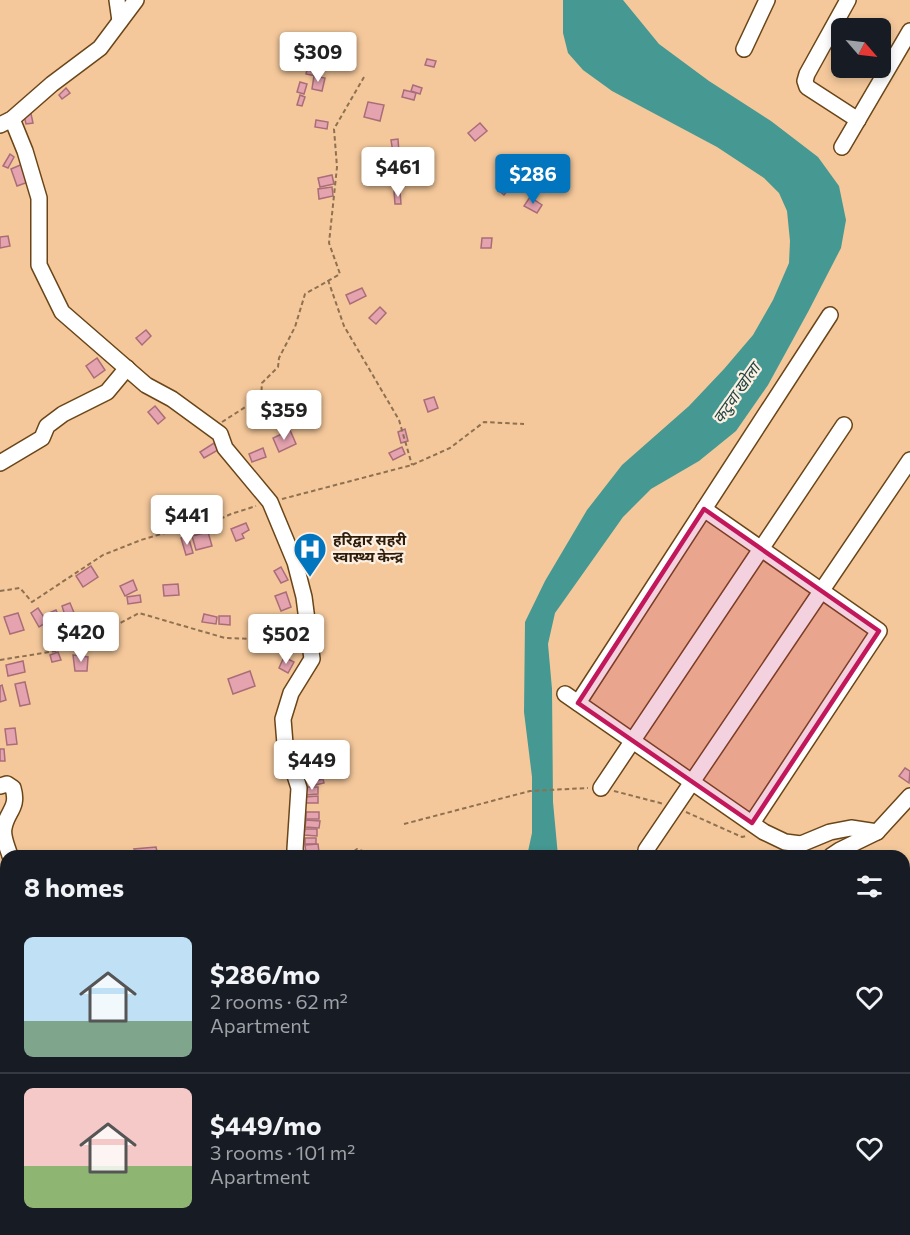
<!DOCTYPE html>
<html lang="en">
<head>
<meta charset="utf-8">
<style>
  :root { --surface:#171b24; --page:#242831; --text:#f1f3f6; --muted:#9ea1a6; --line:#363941; --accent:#0275bf }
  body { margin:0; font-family:Commissioner,"Noto Sans Devanagari",sans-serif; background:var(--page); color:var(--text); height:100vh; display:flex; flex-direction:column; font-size:22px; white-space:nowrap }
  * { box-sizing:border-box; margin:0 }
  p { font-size:20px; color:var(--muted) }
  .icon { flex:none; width:33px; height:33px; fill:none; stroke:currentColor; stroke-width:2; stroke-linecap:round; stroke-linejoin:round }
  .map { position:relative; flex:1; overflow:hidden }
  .details { position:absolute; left:0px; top:850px; width:910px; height:386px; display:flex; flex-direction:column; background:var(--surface); border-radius:18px 18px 0 0; box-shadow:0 3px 9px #0003 }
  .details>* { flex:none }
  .needle { width:39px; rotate:118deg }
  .buttons { position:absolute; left:831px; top:18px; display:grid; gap:12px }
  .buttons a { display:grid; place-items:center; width:60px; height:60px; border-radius:9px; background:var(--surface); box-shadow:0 3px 9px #0003; font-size:30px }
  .price { position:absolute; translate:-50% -51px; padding:0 14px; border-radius:6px; background:#fff; color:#222; font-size:20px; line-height:39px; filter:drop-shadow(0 2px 3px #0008) }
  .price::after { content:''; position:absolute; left:50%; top:36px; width:18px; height:14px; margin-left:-9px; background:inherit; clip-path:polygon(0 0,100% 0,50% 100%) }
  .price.selected { background:var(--accent); color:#fff }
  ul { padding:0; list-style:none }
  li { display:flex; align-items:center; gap:18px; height:150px; padding:0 24px }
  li+li { border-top:2px solid var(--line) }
  li span { display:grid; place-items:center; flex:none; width:168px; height:120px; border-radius:9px; color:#555 }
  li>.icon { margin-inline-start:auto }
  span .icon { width:72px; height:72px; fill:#fffc; stroke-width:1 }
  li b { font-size:26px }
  h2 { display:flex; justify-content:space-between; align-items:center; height:72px; padding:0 24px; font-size:26px }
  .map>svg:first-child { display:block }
  .water { fill:#459992 }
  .building { fill:#e4a3af; stroke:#a96d78; stroke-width:1.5 }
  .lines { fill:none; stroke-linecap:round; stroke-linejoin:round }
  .minor-casing { stroke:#6a4518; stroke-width:18 }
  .major-casing { stroke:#9d703d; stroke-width:21 }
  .path { stroke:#8e7151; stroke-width:2; stroke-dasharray:4.5 3; stroke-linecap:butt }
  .minor { stroke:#fff; stroke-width:15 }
  .major { stroke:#e8c49b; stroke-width:18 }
  .marked { fill:#c2185b; fill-opacity:0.2; stroke:#c2185b; stroke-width:4.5; stroke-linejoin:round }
  .labels { text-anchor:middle; stroke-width:4.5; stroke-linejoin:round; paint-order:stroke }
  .poi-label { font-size:15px; font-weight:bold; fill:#2d1d0a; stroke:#fdefe2; text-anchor:start }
  .water-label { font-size:16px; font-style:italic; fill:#1e4541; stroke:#fdefe2 }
</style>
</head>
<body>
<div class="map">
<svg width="910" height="1235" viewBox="0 0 910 1235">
  <rect width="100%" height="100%" fill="#f4c89b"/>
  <g class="water">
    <path d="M563 0H623L659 44 709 81 771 121 818 157 839 186 846 220 841 248 808 312 768 385 736 431 699 461 651 489 623 517 555 613 548 644 552 689 553 802 558 856H527L532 833V777L524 712 525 622 545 581 587 510 622 465 689 406 724 369 753 335 773 300 789 263 790 241 787 211 779 193 764 178 717 147 612 91 583 70 568 53 563 33Z"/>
    <path d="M720 1230H788L800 1235H732Z"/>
  </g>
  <g class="building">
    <path d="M321 57 332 60 330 69 319 66Z"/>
    <path d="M427 59 436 61 434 67 425 65Z"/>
    <path d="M308 66 322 69 321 77 306 74Z"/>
    <path d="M314 76 325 78 322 91 312 89Z"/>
    <path d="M300 82 307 84 304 94 297 92Z"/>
    <path d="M413 85 422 88 420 94 411 91Z"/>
    <path d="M66 88 70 93 62 99 59 95Z"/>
    <path d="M404 90 416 93 414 100 402 97Z"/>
    <path d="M300 95 305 97 302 106 297 105Z"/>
    <path d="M368 102 384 105 380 121 364 117Z"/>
    <path d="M30 109 33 123 26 124 23 111Z"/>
    <path d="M316 120 328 122 327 129 315 127Z"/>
    <path d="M480 123 487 131 475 141 468 133Z"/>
    <path d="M398 139 399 153H393L391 140Z"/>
    <path d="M10 154 14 157 8 168 3 166Z"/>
    <path d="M25 163 31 181 17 186 11 169Z"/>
    <path d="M332 175 334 184 320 187 318 178Z"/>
    <path d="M505 179 512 185 504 195 497 189Z"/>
    <path d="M332 187 333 196 319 199 318 189Z"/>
    <path d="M394 191H400L401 204H395Z"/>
    <path d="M530 197 542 205 537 213 524 206Z"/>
    <path d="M8 236 10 246 0 248V237Z"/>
    <path d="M482 238H492L491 248H481Z"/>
    <path d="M362 288 366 296 350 304 346 295Z"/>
    <path d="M380 307 386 313 376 324 369 318Z"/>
    <path d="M146 330 151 336 142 345 136 338Z"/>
    <path d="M97 358 105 370 94 378 86 366Z"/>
    <path d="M434 397 438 408 428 412 424 400Z"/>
    <path d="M155 406 165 418 158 424 148 412Z"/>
    <path d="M405 429 408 441 401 443 398 432Z"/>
    <path d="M290 430 296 444 279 452 273 438Z"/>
    <path d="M214 443 218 450 204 458 200 452Z"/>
    <path d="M402 447 405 454 393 460 389 453Z"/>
    <path d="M263 448 266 457 252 462 249 454Z"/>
    <path d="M246 523 249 530 242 534 244 538 236 541 231 529Z"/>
    <path d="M208 532 212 546 196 550 192 536Z"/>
    <path d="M188 536 193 553 186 555 181 538Z"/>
    <path d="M91 566 98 577 83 587 76 576Z"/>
    <path d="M281 567 288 580 281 583 274 571Z"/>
    <path d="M133 580 137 590 125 596 120 586Z"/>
    <path d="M178 584 179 595 164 596 163 585Z"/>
    <path d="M286 592 291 607 281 611 275 596Z"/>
    <path d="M140 595 141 602 128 604 127 597Z"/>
    <path d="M70 603 75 615 66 619 62 606Z"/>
    <path d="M38 608 47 622 39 627 31 613Z"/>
    <path d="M56 610 61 621 53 624 49 613Z"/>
    <path d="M18 613 24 630 10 634 4 617Z"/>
    <path d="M204 614 217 617 216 624 202 622Z"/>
    <path d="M219 616H230V625L219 624Z"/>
    <path d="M58 652 61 660 52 662 50 655Z"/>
    <path d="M73 655 88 657 87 671H75Z"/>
    <path d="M284 657 294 662 288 673 279 668Z"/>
    <path d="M23 661 25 672 8 676 6 665Z"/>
    <path d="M250 671 255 686 233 694 228 679Z"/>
    <path d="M25 682 30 704 20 706 15 684Z"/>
    <path d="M2 685 6 700 0 702V686Z"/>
    <path d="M15 728 17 744 7 745 5 729Z"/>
    <path d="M305 746 306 753 299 754 298 747Z"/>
    <path d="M0 749H4L5 761H0Z"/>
    <path d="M310 753 311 759 300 762 299 756Z"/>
    <path d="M314 764 316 768 304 772 303 767Z"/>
    <path d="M905 768 910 771 909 783 899 776Z"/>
    <path d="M320 770 322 777 305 781 304 774Z"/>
    <path d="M323 779 324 783 315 785 314 781Z"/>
    <path d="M305 787H318V794L306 795Z"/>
    <path d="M318 796V803H306L305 797Z"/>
    <rect x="306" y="812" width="13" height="7"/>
    <path d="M306 820 320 821 319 828 305 827Z"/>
    <path d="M305 829H317V836L304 835Z"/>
    <rect x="305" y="838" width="11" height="6"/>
    <path d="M318 844 319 852 306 853 305 845Z"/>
    <path d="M156 847 158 856H138L134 849Z"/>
    <path d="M2 891H6V906H3Z"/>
    <path d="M5 1048 6 1057 0 1060V1050Z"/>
    <path d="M309 1230H322L315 1235H313Z"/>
    <path d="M394 1230H407L403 1235Z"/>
  </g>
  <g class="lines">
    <g class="minor-casing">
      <g id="minor">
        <path d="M117 0 120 21"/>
        <path d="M848 0 807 74 805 81 807 87 858 120"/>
        <path d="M744 49 767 0"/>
        <path d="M12 119 25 151 39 198V265L62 312 146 385 172 399 220 434 225 448 270 502 295 562 304 597 312 659 291 693 283 719 285 744 299 788 295 849 296 856"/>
        <path d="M0 125 12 119 52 84 100 48 136 0"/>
        <path d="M842 147 910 31"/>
        <path d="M0 463 42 438 47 426 63 414 107 392 127 368"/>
        <path d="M704 509 879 631 752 823"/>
        <path d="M565 694 764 832 785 842 801 844 830 832 851 828 877 832"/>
        <path d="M578 703 830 315"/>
        <path d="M0 786 7 784 13 788C19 808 7 811 4 828 2 837 8 848 10 856"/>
        <path d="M601 788 844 425"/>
        <path d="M646 850 910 460"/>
        <path d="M831 856 840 850 877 832 910 796"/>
        <path d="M0 1219 6 1218"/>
        <path d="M334 1235 338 1230"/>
      </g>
    </g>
    <g class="major-casing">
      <g id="major">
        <path d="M0 927 6 930"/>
        <path d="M491 1230 499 1235"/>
      </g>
    </g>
    <g class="path">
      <path d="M328 280 344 326 399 420 412 465"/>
      <path d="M222 422 261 397 262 383 278 367 279 358 295 327 305 294 340 274 329 243 337 167 334 129 364 77"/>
      <path d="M282 499 412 465 450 448 484 422 524 424"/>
      <path d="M0 591 20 588 32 602 103 555 141 540 168 532H183L202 527 231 514 256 506"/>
      <path d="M0 660 55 651 85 642 139 613 225 638 257 639 296 635"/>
      <path d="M614 791 664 804"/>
      <path d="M686 812 742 837 746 836"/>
      <path d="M404 824 530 791 588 788"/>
      <path d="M348 856 357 849 376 856"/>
    </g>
    <use href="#minor" class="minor"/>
    <use href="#major" class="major"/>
  </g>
  <path class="marked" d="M704 509 879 631 752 823 578 703Z"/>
  <defs>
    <g id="hospital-pin" transform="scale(1.725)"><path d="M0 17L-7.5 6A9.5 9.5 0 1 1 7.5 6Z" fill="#0275bf" stroke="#fdefe2"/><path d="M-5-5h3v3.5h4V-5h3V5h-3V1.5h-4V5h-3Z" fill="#fff"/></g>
  </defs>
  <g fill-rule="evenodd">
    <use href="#hospital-pin" x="310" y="549"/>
  </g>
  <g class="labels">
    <g class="poi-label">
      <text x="333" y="545">हरिद्वार सहरी<tspan x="333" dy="17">स्वास्थ्य केन्द्र</tspan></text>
    </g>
    <g class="water-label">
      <text transform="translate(736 393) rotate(-55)" y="6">कटुवा खोला</text>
    </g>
  </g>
</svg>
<div class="buttons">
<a><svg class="needle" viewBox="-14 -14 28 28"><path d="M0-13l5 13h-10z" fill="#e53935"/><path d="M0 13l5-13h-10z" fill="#9ea1a6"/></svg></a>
</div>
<b class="price" style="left:318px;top:83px">$309</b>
<b class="price" style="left:398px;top:198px">$461</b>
<b class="price selected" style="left:533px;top:205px">$286</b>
<b class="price" style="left:284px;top:441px">$359</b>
<b class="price" style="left:187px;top:546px">$441</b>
<b class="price" style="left:81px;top:663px">$420</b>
<b class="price" style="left:286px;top:665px">$502</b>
<b class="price" style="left:312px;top:791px">$449</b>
<section class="details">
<h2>8 homes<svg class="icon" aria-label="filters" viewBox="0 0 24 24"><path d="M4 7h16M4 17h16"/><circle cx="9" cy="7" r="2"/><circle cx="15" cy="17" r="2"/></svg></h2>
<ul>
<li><span style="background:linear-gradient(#bfe0f5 70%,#7fa58c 0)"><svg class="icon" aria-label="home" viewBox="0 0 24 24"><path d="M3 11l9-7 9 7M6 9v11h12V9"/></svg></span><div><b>$286/mo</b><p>2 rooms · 62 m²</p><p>Apartment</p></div><svg class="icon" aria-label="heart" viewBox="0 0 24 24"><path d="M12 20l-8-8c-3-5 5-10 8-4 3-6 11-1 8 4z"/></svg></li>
<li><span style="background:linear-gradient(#f6c9c9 65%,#8fb573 0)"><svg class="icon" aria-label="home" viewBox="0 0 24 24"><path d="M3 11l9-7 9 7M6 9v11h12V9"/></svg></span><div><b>$449/mo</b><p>3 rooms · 101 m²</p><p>Apartment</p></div><svg class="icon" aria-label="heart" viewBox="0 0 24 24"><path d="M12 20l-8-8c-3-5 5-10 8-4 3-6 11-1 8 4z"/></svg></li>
</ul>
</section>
</div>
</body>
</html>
